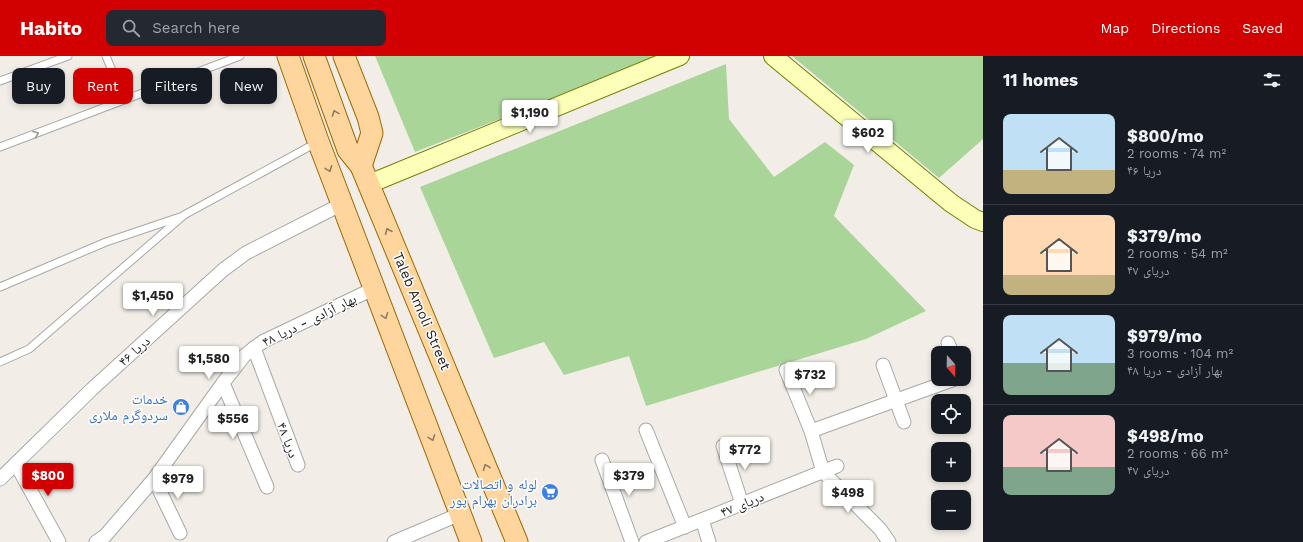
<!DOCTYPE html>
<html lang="en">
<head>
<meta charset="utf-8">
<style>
  :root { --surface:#171b24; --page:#242831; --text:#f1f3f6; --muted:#9ea1a6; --line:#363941; --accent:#d10001 }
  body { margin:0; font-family:"Work Sans","Noto Naskh Arabic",sans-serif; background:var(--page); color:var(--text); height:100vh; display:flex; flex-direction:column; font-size:15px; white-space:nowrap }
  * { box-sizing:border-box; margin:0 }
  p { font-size:13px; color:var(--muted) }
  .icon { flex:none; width:22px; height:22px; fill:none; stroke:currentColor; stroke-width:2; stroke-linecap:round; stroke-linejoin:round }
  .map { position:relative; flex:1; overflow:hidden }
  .details { display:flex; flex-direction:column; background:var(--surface); width:320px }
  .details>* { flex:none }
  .top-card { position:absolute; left:12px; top:12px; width:380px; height:36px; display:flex; gap:8px }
  .needle { width:26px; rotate:160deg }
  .tools { position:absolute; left:931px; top:290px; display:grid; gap:8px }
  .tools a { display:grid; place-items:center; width:40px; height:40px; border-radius:8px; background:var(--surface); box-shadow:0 2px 6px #0003; font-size:20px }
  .price { position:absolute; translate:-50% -34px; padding:0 9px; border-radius:4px; background:#fff; color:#222; font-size:13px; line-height:26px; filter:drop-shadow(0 1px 2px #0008) }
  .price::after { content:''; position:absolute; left:50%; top:24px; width:12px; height:9px; margin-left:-6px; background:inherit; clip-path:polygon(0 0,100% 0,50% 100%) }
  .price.on { background:var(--accent); color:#fff }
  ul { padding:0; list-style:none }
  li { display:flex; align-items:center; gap:12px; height:100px; padding:0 20px }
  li+li { border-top:1px solid var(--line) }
  li span { display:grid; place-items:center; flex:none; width:112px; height:80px; border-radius:8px; color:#555 }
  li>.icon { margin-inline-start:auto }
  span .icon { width:48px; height:48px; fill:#fffc; stroke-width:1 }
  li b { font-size:17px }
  h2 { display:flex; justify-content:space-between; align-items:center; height:48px; padding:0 20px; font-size:17px }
  .chip { padding:0 14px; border-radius:8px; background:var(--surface); box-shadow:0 2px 6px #0003; font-size:14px; line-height:36px }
  .chip.on { background:var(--accent); color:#fff }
  header { display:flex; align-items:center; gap:24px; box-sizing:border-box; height:56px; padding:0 20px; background:var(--accent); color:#fff }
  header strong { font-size:19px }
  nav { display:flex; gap:22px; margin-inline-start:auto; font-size:14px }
  .search { width:280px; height:36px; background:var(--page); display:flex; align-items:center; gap:10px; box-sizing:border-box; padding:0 14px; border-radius:8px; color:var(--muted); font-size:15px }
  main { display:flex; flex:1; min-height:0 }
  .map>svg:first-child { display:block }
  .forest { fill:#aad598 }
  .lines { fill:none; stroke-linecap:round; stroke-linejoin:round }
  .lane-casing { stroke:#a8a8a8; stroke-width:9 }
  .street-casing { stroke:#a8a8a8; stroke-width:15 }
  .secondary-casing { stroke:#727f00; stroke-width:20 }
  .primary-casing { stroke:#9d6900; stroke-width:23 }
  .lane { stroke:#fff; stroke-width:7 }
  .street { stroke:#fff; stroke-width:13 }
  .secondary { stroke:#fcffb7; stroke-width:18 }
  .primary { stroke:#ffd59e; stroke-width:21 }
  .oneway { stroke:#907b60 }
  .oneway2 { stroke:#9b9b9b }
  .labels { text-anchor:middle; stroke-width:3; stroke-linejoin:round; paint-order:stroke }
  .street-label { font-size:14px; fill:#212121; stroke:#fff }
  .shop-label { font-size:14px; fill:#366cbe; stroke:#fff; text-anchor:end }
</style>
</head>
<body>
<header>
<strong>Habito</strong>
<div class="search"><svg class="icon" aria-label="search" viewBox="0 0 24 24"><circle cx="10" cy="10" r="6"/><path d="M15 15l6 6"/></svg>Search here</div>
<nav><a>Map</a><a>Directions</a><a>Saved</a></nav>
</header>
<main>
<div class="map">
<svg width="983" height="486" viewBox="0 0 983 486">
  <rect width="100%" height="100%" fill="#f2eee7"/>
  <g class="forest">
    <path d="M375 0H661L415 96Z"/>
    <path d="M792 0H983V83L939 122Z"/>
    <path d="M726 8 729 63 774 121 825 86 854 109 834 160 926 255 866 283 646 350 629 300 564 319 544 286 494 302 420 131Z"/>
  </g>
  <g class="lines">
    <g class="lane-casing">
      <g id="lane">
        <path d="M106 0 124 44"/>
        <path d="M0 25 68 0"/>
        <path d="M0 91 240 0"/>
        <path d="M0 231 106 186 180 161"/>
        <path d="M0 306 29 293 184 159 316 87"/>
      </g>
    </g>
    <g class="street-casing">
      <g id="street">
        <path d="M948 287 952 297"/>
        <path d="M254 292 298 409"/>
        <path d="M883 309 904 366"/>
        <path d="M786 314 811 375"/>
        <path d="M223 327 267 431"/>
        <path d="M646 374 685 471"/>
        <path d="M723 390 742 448"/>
        <path d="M602 404 632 486"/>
        <path d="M16 408 59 486"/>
        <path d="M0 423 92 333 223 214 246 197 342 148"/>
        <path d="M154 423 180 477"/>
        <path d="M702 464 709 486"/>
        <path d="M96 486 105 480 154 423 223 327 244 300 254 292 264 285 375 232"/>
        <path d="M394 486 460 458"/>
        <path d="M646 486 837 410"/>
        <path d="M889 486 880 473 823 416 811 375 955 323"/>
      </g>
    </g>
    <g class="secondary-casing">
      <g id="secondary">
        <path d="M773 0 951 147 975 163 983 166"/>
        <path d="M369 128 680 0"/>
      </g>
    </g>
    <g class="primary-casing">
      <g id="primary">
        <path d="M288 0 318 85 471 486"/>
        <path d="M314 0 348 94 361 110 517 486"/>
        <path d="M344 0 368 61 372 77 361 110"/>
      </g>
    </g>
    <use href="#lane" class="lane"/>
    <use href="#street" class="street"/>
    <use href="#secondary" class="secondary"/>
    <use href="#primary" class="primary"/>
  </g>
  <defs><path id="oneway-chevron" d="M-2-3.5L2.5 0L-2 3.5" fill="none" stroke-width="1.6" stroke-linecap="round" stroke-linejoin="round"/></defs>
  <g class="oneway">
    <use href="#oneway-chevron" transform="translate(335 57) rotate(-110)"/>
    <use href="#oneway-chevron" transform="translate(329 113) rotate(69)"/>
    <use href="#oneway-chevron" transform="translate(388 175) rotate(-113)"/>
    <use href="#oneway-chevron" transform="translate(385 260) rotate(69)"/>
    <use href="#oneway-chevron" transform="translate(432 382) rotate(69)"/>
    <use href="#oneway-chevron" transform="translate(486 411) rotate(-112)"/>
  </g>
  <use class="oneway2" href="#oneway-chevron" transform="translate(36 78) rotate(-21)"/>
  <defs>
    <g id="shop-disc" transform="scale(0.9)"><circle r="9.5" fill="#3f7fe0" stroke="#fff"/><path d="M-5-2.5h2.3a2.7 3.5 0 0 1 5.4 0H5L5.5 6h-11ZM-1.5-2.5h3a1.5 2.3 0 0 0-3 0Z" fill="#fff"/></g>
    <g id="supermarket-disc" transform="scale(0.9)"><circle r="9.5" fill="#3f7fe0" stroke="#fff"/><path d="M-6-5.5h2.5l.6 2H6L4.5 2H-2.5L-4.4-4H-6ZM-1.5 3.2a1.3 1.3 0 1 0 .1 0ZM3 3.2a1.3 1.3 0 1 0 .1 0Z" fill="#fff"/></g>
  </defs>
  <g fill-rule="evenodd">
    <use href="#shop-disc" x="181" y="351"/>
    <use href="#supermarket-disc" x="550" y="436"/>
  </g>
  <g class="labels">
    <g class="street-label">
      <text transform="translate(422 255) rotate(67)" y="5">Taleb Amoli Street</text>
      <text transform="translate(309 264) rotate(-26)" y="5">بهار آزادی - دریا ۴۸</text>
      <text transform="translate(134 295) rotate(-42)" y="5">دریا ۴۶</text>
      <text transform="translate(288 384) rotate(69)" y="5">دریا ۴۸</text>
      <text transform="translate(742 448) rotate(-22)" y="5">دریای ۴۷</text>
    </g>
    <g class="shop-label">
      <text x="168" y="348">خدمات<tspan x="168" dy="16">سردوگرم ملاری</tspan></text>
      <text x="537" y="433">لوله و اتصالات<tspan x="537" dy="16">برادران بهرام پور</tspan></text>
    </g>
  </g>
</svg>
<div class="tools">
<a><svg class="needle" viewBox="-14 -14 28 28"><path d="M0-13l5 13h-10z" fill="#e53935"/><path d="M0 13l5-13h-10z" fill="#9ea1a6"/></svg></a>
<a><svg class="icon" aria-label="locate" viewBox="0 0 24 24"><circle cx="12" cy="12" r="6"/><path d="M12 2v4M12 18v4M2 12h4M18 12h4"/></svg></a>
<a>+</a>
<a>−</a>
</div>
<b class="price" style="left:530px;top:78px">$1,190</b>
<b class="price" style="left:868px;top:98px">$602</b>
<b class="price" style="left:153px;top:261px">$1,450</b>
<b class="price" style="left:209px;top:324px">$1,580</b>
<b class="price" style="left:810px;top:340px">$732</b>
<b class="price" style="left:233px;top:384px">$556</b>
<b class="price" style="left:745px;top:415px">$772</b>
<b class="price on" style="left:48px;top:441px">$800</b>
<b class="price" style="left:629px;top:441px">$379</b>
<b class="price" style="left:178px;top:444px">$979</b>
<b class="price" style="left:848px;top:458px">$498</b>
<div class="top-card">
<a class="chip">Buy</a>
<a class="chip on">Rent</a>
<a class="chip">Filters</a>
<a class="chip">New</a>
</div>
</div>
<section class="details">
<h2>11 homes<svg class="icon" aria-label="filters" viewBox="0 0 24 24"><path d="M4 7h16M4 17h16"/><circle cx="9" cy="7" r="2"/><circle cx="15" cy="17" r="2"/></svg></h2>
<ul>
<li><span style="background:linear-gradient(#bfe0f5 70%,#c2b280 0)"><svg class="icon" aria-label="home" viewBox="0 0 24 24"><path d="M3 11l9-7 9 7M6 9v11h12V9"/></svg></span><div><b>$800/mo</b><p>2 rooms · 74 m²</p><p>دریا ۴۶</p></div></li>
<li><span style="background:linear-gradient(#ffd9b3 75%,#c2b280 0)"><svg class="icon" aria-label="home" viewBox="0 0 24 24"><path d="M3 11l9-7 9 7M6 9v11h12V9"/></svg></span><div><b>$379/mo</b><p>2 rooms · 54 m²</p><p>دریای ۴۷</p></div></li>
<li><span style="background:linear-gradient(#bfe0f5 60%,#7fa58c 0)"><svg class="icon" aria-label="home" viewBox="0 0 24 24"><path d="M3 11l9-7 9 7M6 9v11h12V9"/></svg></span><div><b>$979/mo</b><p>3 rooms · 104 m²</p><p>بهار آزادی - دریا ۴۸</p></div></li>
<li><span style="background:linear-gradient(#f6c9c9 65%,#7fa58c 0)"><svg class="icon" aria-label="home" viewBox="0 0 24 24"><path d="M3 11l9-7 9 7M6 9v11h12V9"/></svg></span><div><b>$498/mo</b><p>2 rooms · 66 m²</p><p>دریای ۴۷</p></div></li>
</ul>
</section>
</main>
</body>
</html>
